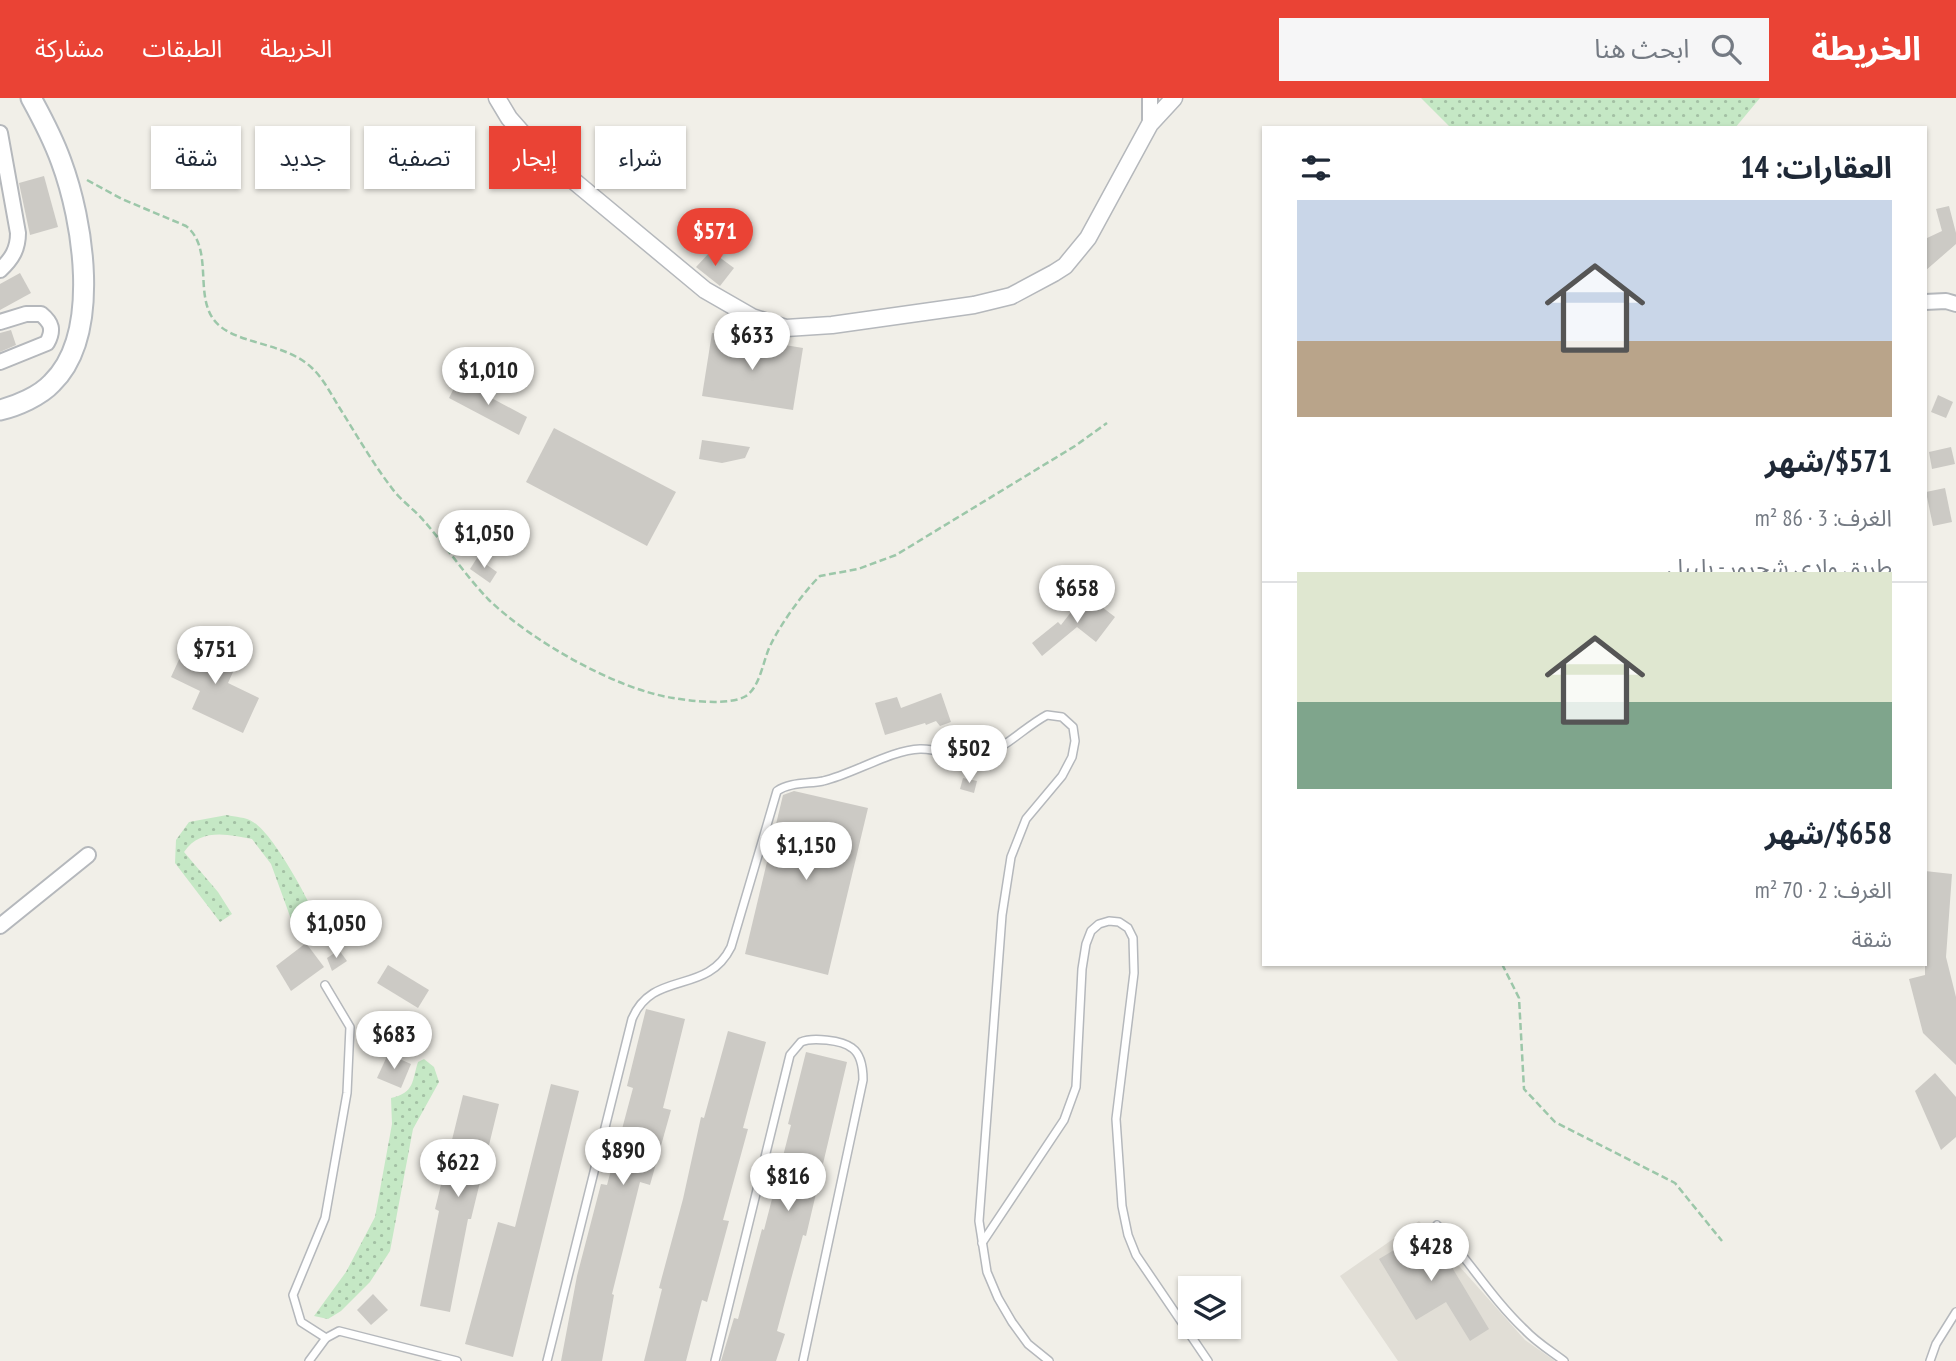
<!DOCTYPE html>
<html lang="ar">
<head>
<meta charset="utf-8">
<style>
  :root { --surface:#fff; --page:#f6f6f7; --text:#1f2937; --muted:#747a83; --line:#e0e1e3; --accent:#ea4335 }
  body { margin:0; font-family:"PT Sans Narrow","Noto Sans Arabic",sans-serif; background:var(--page); color:var(--text); direction:rtl; height:100vh; display:flex; flex-direction:column; font-size:26px; white-space:nowrap }
  * { box-sizing:border-box; margin:0 }
  p { font-size:23px; color:var(--muted) }
  .icon { flex:none; width:38px; height:38px; fill:none; stroke:currentColor; stroke-width:2; stroke-linecap:round; stroke-linejoin:round }
  .map { position:relative; flex:1; overflow:hidden; direction:ltr }
  .side { position:absolute; left:1262px; top:28px; width:665px; height:840px; display:flex; flex-direction:column; background:var(--surface); border-radius:0px; box-shadow:0 2px 5px #0004; direction:rtl }
  .side>* { flex:none }
  .top-card { position:absolute; left:21px; top:28px; width:665px; height:63px; direction:rtl; display:flex; gap:14px }
  .fabs { position:absolute; left:1178px; top:1178px; display:grid; gap:14px }
  .fabs a { display:grid; place-items:center; width:63px; height:63px; border-radius:0px; background:var(--surface); box-shadow:0 2px 5px #0004; font-size:35px }
  .price { position:absolute; translate:-50% -60px; padding:0 16px; border-radius:24px; background:#fff; color:#222; font-size:23px; line-height:46px; filter:drop-shadow(0 2px 4px #0008) }
  .price::after { content:''; position:absolute; left:50%; top:42px; width:21px; height:16px; margin-left:-10px; background:inherit; clip-path:polygon(0 0,100% 0,50% 100%) }
  .price.current { background:var(--accent); color:#fff }
  ul { padding:0; list-style:none }
  li { display:grid; align-content:center; gap:14px; height:371px; padding:0 35px }
  li+li { border-top:2px solid var(--line) }
  li span { display:grid; place-items:center; height:217px; border-radius:0px; color:#555 }
  li>.icon { margin-inline-start:auto }
  span .icon { width:126px; height:126px; fill:#fffc; stroke-width:1 }
  li b { font-size:30px }
  h2 { display:flex; justify-content:space-between; align-items:center; height:84px; padding:0 35px; font-size:30px }
  .chip { padding:0 24px; border-radius:0px; background:var(--surface); box-shadow:0 2px 5px #0004; font-size:24px; line-height:63px }
  .chip.current { background:var(--accent); color:#fff }
  header { display:flex; align-items:center; gap:42px; box-sizing:border-box; height:98px; padding:0 35px; background:var(--accent); color:#fff }
  header strong { font-size:33px }
  nav { display:flex; gap:38px; margin-inline-start:auto; font-size:24px }
  .search { width:490px; height:63px; background:var(--page); display:flex; align-items:center; gap:18px; box-sizing:border-box; padding:0 24px; border-radius:0px; color:var(--muted); font-size:26px }
  .map>svg:first-child { display:block }
  .education { fill:#e1ded6 }
  .grass { fill:url(#grass-dots) }
  .building { fill:#cccac5 }
  .lines { fill:none; stroke-linecap:round; stroke-linejoin:round }
  .service-casing { stroke:#b5b8bc; stroke-width:10 }
  .minor-casing { stroke:#b5b8bc; stroke-width:18 }
  .tertiary-casing { stroke:#b5b8bc; stroke-width:19 }
  .secondary-casing { stroke:#b6babf; stroke-width:23 }
  .path { stroke:#9cc7a9; stroke-width:2.5; stroke-dasharray:7 3.5; stroke-linecap:butt }
  .service { stroke:#fff; stroke-width:7 }
  .minor { stroke:#fff; stroke-width:14 }
  .tertiary { stroke:#fff; stroke-width:16 }
  .secondary { stroke:#fff; stroke-width:19 }
</style>
</head>
<body>
<header>
<strong>الخريطة</strong>
<div class="search"><svg class="icon" aria-label="search" viewBox="0 0 24 24"><circle cx="10" cy="10" r="6"/><path d="M15 15l6 6"/></svg>ابحث هنا</div>
<nav><a>الخريطة</a><a>الطبقات</a><a>مشاركة</a></nav>
</header>
<div class="map">
<svg width="1956" height="1263" viewBox="0 0 1956 1263">
  <defs>
    <pattern id="grass-dots" width="8" height="8" patternUnits="userSpaceOnUse" patternTransform="scale(1.75)"><rect width="8" height="8" fill="#c5e8c5"/><path d="M2 2h.1M6 6h.1" fill="none" stroke="#a3c0a4" stroke-width="1.8" stroke-linecap="round"/></pattern>
  </defs>
  <rect width="100%" height="100%" fill="#f1efe8"/>
  <path class="education" d="M1419 1123 1525 1242 1555 1263H1398L1340 1178Z"/>
  <g class="grass">
    <path d="M1421 0H1760L1735 30H1451Z"/>
    <path d="M227 717C235 719 246 719 253 724 275 737 314 811 323 836L295 832 271 766 252 741C227 736 200 730 184 754L218 794 232 816 220 824 175 765 176 742 189 724Z"/>
    <path d="M424 961 434 969 439 984 413 1031 390 1153 370 1184 341 1213 328 1221 314 1218 346 1174 375 1119 392 1026 391 1000C415 995 412 982 418 964Z"/>
  </g>
  <g class="building">
    <path d="M44 78 58 129 30 137 19 85Z"/>
    <path d="M1949 108 1956 135V146L1925 173V141L1942 133 1936 111Z"/>
    <path d="M711 153 734 170 720 188 696 169Z"/>
    <path d="M20 175 31 195 0 212V186Z"/>
    <path d="M11 232 16 247 0 254V235Z"/>
    <path d="M712 235 803 250 793 312 702 298Z"/>
    <path d="M458 282 527 319 519 337 449 300Z"/>
    <path d="M1938 297 1953 304 1946 320 1931 314Z"/>
    <path d="M554 330 676 394 647 448 526 384Z"/>
    <path d="M702 342 750 349 745 360 722 365 699 361Z"/>
    <path d="M1951 349 1955 366 1932 371 1929 354Z"/>
    <path d="M1945 390 1952 424 1933 428 1926 394Z"/>
    <path d="M477 460 497 474 490 485 470 471Z"/>
    <path d="M1085 496 1115 519 1096 544 1077 529 1042 558 1032 545 1058 524 1061 527Z"/>
    <path d="M189 540 238 563 228 585 259 600 243 635 192 611 200 593 171 579Z"/>
    <path d="M941 595 951 624 940 628 936 623 926 627 925 625 885 637 875 605 897 599 901 610Z"/>
    <path d="M963 680 977 683 974 695 960 691Z"/>
    <path d="M794 693 868 710 828 877 745 856 783 697Z"/>
    <path d="M1925 773 1952 776 1946 859 1956 899V967L1923 935 1909 881 1925 877Z"/>
    <path d="M306 845 324 869 291 893 276 868Z"/>
    <path d="M339 852 347 863 332 873 327 860Z"/>
    <path d="M388 867 429 892 418 910 377 885Z"/>
    <path d="M646 911 685 921 663 1010 671 1012 650 1087 640 1084 612 1196 614 1197 602 1263H561L577 1178 601 1086 607 1087 633 990 627 988Z"/>
    <path d="M728 933 766 944 743 1030 748 1031 723 1122 729 1123 707 1204 702 1202 686 1263H644L662 1191 659 1190 683 1101 701 1019 704 1020Z"/>
    <path d="M806 954 847 964 806 1138 803 1137 777 1233 785 1236 776 1263H721L734 1220 738 1221 762 1131 764 1132 791 1027 788 1026Z"/>
    <path d="M388 956 411 966 401 990 377 980Z"/>
    <path d="M1935 975 1956 999V1039L1941 1052 1915 993Z"/>
    <path d="M551 986 579 993 513 1259 465 1246 498 1124 515 1129Z"/>
    <path d="M463 997 499 1006 471 1121H468L450 1214 420 1208 439 1113 435 1111Z"/>
    <path d="M1429 1131 1489 1231 1470 1243 1446 1204 1416 1222 1379 1161Z"/>
    <path d="M373 1196 388 1212 371 1227 357 1212Z"/>
  </g>
  <g class="lines">
    <g class="service-casing">
      <g id="service">
        <path d="M325 887 350 929 347 995 325 1120 293 1197 301 1224 326 1240"/>
        <path d="M1437 1127C1468 1161 1492 1201 1525 1232 1536 1244 1551 1253 1564 1263"/>
        <path d="M982 1145 1064 1022 1076 989 1082 871 1086 846 1091 833 1099 826 1109 823 1119 824 1128 830 1133 840 1134 875 1116 1021 1122 1108 1128 1137 1136 1157 1208 1263"/>
        <path d="M309 1263 326 1240 339 1233 457 1263"/>
        <path d="M547 1263 632 921C653 871 707 898 731 849L777 693C790 684 808 686 823 683 853 676 891 652 920 651 942 650 962 665 984 657 1007 649 1026 628 1047 617L1062 619 1073 629 1075 643 1072 659 1062 678 1026 721 1011 759 1002 817 979 1123 987 1174 998 1200 1012 1224 1028 1246 1049 1263"/>
        <path d="M715 1263 790 957 801 944C812 939 842 942 852 950 862 957 863 972 863 982L803 1263"/>
        <path d="M1930 1263 1936 1246 1956 1214"/>
      </g>
    </g>
    <g class="minor-casing">
      <g id="minor">
        <path d="M1150 0V26"/>
        <path d="M0 35 18 135C18 151 12 161 0 172"/>
        <path d="M1925 204 1946 203 1956 206"/>
        <path d="M0 224 26 216H41C52 225 54 232 47 245L0 264"/>
        <path d="M0 828 88 757"/>
      </g>
    </g>
    <g class="tertiary-casing">
      <path id="tertiary" d="M497 0 509 20 539 54 705 192 752 219 786 230 832 227 974 207 1011 198 1054 175 1065 168 1088 140 1150 26 1174 0"/>
    </g>
    <g class="secondary-casing">
      <path id="secondary" d="M0 312C17 308 40 298 52 285 102 236 83 122 61 63 53 41 42 20 31 0"/>
    </g>
    <g class="path">
      <path d="M87 82 122 101 186 128C214 150 194 196 214 222 233 247 284 243 312 270 323 280 331 296 339 309 356 336 372 364 391 389 400 402 414 411 424 423 446 448 465 477 488 501 530 542 615 591 673 600 691 603 729 608 746 598 761 588 763 561 771 546 780 527 805 492 820 478L858 471 896 457 1075 348 1107 325"/>
      <path d="M1502 866 1519 900 1524 991 1555 1024 1675 1085 1722 1143"/>
    </g>
    <use href="#service" class="service"/>
    <use href="#minor" class="minor"/>
    <use href="#tertiary" class="tertiary"/>
    <use href="#secondary" class="secondary"/>
  </g>
</svg>
<div class="fabs">
<a><svg class="icon" aria-label="layers" viewBox="0 0 24 24"><path d="M12 4l9 5-9 5-9-5zM3 14l9 5 9-5"/></svg></a>
</div>
<b class="price current" style="left:715px;top:170px">$571</b>
<b class="price" style="left:752px;top:274px">$633</b>
<b class="price" style="left:488px;top:309px">$1,010</b>
<b class="price" style="left:484px;top:472px">$1,050</b>
<b class="price" style="left:1077px;top:527px">$658</b>
<b class="price" style="left:215px;top:588px">$751</b>
<b class="price" style="left:969px;top:687px">$502</b>
<b class="price" style="left:806px;top:784px">$1,150</b>
<b class="price" style="left:336px;top:862px">$1,050</b>
<b class="price" style="left:394px;top:973px">$683</b>
<b class="price" style="left:623px;top:1089px">$890</b>
<b class="price" style="left:458px;top:1101px">$622</b>
<b class="price" style="left:788px;top:1115px">$816</b>
<b class="price" style="left:1431px;top:1185px">$428</b>
<div class="top-card">
<a class="chip">شراء</a>
<a class="chip current">إيجار</a>
<a class="chip">تصفية</a>
<a class="chip">جديد</a>
<a class="chip">شقة</a>
</div>
<section class="side">
<h2>العقارات: 14<svg class="icon" aria-label="filters" viewBox="0 0 24 24"><path d="M4 7h16M4 17h16"/><circle cx="9" cy="7" r="2"/><circle cx="15" cy="17" r="2"/></svg></h2>
<ul>
<li><span style="background:linear-gradient(#c9d6e8 65%,#b9a48a 0)"><svg class="icon" aria-label="home" viewBox="0 0 24 24"><path d="M3 11l9-7 9 7M6 9v11h12V9"/></svg></span><div><b>$571/شهر</b><p>الغرف: 3 · 86 m²</p><p>طريق وادي شحرور - بليبل</p></div></li>
<li><span style="background:linear-gradient(#dfe7d0 60%,#7fa58c 0)"><svg class="icon" aria-label="home" viewBox="0 0 24 24"><path d="M3 11l9-7 9 7M6 9v11h12V9"/></svg></span><div><b>$658/شهر</b><p>الغرف: 2 · 70 m²</p><p>شقة</p></div></li>
</ul>
</section>
</div>
</body>
</html>
